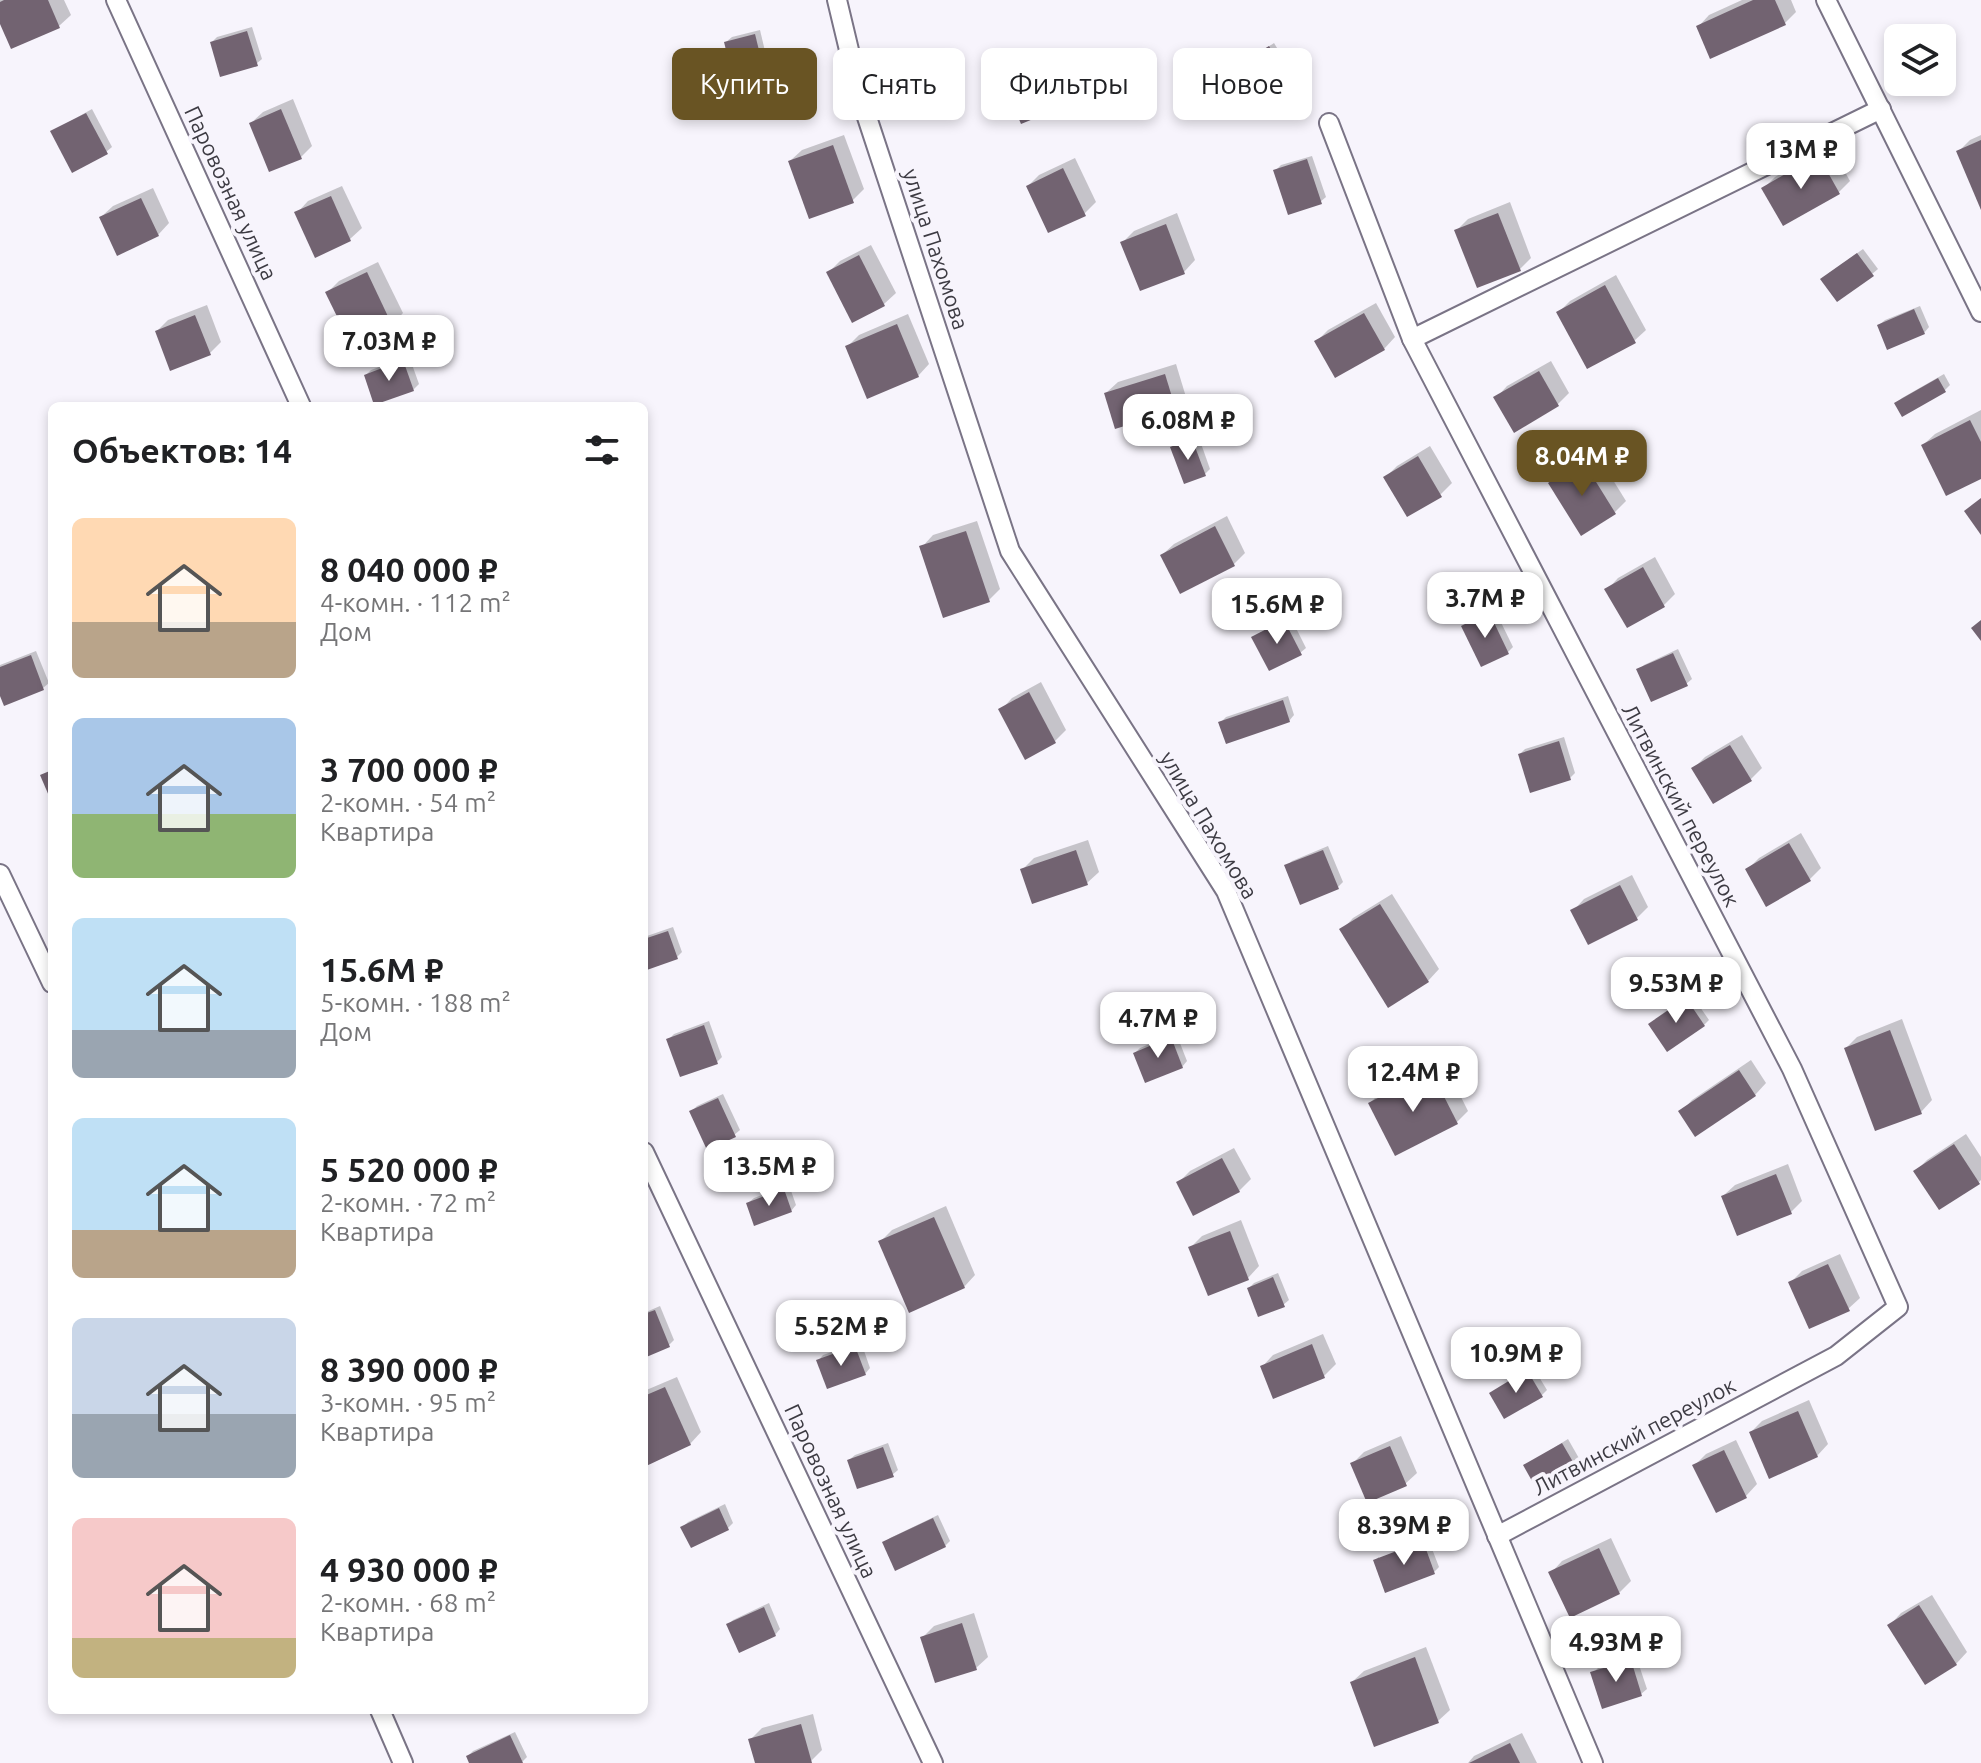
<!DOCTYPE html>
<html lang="ru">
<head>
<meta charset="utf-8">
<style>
  :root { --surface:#fff; --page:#f6f6f6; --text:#202124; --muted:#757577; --accent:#695423 }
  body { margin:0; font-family:Ubuntu,sans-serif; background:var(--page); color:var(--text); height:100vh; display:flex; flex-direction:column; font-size:30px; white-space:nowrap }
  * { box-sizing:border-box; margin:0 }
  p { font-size:26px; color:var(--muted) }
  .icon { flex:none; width:44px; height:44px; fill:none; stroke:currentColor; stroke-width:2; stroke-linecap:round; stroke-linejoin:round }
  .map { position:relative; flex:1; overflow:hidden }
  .side { position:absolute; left:48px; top:402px; width:600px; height:1312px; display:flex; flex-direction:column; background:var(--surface); border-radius:12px; box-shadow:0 4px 12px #0003 }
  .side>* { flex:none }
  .guide { position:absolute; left:672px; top:48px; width:760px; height:72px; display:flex; gap:16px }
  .controls { position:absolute; left:1884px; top:24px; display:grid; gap:16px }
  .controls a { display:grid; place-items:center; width:72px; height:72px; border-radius:12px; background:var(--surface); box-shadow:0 4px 12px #0003; font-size:40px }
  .price { position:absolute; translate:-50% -68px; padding:0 18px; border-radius:16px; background:#fff; color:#222; font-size:26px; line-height:52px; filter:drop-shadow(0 2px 4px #0008) }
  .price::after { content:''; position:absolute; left:50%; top:48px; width:24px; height:18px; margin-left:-12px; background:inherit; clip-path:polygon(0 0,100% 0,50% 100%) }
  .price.active { background:var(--accent); color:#fff }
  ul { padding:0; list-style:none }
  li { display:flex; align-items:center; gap:24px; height:200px; padding:0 24px }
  li span { display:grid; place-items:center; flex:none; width:224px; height:160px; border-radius:12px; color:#555 }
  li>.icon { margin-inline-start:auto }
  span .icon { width:96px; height:96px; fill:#fffc; stroke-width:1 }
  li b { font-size:34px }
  h2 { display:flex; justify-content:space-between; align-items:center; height:96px; padding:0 24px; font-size:34px }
  .chip { padding:0 28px; border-radius:12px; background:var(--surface); box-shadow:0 4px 12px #0003; font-size:28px; line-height:72px }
  .chip.active { background:var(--accent); color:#fff }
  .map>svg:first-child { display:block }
  .shadow { fill:#0003 }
  .building { fill:#726371 }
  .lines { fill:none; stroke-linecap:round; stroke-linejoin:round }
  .lane-casing { stroke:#7a7486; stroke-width:22 }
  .lane { stroke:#fff; stroke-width:18 }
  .labels { text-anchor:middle; stroke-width:8; stroke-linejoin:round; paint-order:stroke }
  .street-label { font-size:22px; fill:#3d3b43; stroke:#f7f4fc }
</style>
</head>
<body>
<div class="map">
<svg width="1981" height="1763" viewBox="0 0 1981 1763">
  <rect width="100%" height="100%" fill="#f7f4fc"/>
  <g class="shadow">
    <path d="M0 0H64L71 15 59 26 0 19Z"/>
    <path d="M1742 0H1791L1796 12 1785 23 1698 27 1709 15Z"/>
    <path d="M252 27 262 59 256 64 212 42 217 37Z"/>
    <path d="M760 30 770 72 765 78 726 42 732 37Z"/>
    <path d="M1274 43 1291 71 1286 76 1241 65Z"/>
    <path d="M1046 49 1066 96 1054 108 1022 122 1002 74 1013 63Z"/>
    <path d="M293 99 312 146 301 157 251 123 263 112Z"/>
    <path d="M92 109 112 147 106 152 53 131Z"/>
    <path d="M844 135 864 189 852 201 790 161 802 150Z"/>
    <path d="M1981 135V205L1958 152 1970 140Z"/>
    <path d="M1830 145 1850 181 1839 192 1764 188 1775 177Z"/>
    <path d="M1312 156 1326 197 1320 202 1275 171 1281 165Z"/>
    <path d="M1075 158 1096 202 1084 214 1028 186 1039 175Z"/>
    <path d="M342 186 362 228 350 239 297 213 308 201Z"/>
    <path d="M153 188 169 223 158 235 101 217 113 206Z"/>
    <path d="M1510 202 1531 258 1520 269 1457 230 1468 219Z"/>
    <path d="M1177 213 1195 260 1184 272 1123 242 1134 231Z"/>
    <path d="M871 245 896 293 884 304 828 273 840 261Z"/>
    <path d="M1863 249 1878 269 1872 274H1828Z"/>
    <path d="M378 262 403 313 392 325 328 292 339 281Z"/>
    <path d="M1616 275 1646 330 1634 341 1559 312 1570 301Z"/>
    <path d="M1376 303 1395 337 1384 349 1316 342 1328 330Z"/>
    <path d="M207 305 221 342 210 353 157 331 168 320Z"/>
    <path d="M1920 306 1929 327 1924 333 1879 325 1885 320Z"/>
    <path d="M908 314 929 364 918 376 848 346 859 335Z"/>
    <path d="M409 356 419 384 413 390 366 375 371 370Z"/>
    <path d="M1551 361 1569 393 1558 404 1496 398 1507 386Z"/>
    <path d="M1176 364 1186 397 1175 408 1106 393 1118 382Z"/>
    <path d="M1944 374 1950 385 1945 390 1903 414 1896 403 1902 398Z"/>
    <path d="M1981 410V476L1923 445 1935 434Z"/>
    <path d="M1198 435 1210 469 1205 474 1173 448 1178 443Z"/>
    <path d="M1430 446 1452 483 1440 495 1386 477 1397 466Z"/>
    <path d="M1595 451 1626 501 1615 512 1550 483 1562 472Z"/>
    <path d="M1227 516 1245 553 1234 564 1162 555 1174 544Z"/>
    <path d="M977 521 1000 589 989 600 922 547 933 535Z"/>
    <path d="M1655 557 1675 594 1664 605 1627 626 1607 590 1618 578Z"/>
    <path d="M1494 608 1513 647 1508 652 1463 626Z"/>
    <path d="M1290 616 1306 648 1300 653 1253 637Z"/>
    <path d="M1678 649 1692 679 1686 684 1639 670 1644 665Z"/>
    <path d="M36 651 49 683 43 688 0 690V665Z"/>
    <path d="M1041 682 1066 730 1055 741 1001 710 1012 698Z"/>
    <path d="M1288 696 1294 715 1289 721 1221 722 1226 717Z"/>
    <path d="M1742 735 1762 768 1751 779 1694 768 1705 757Z"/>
    <path d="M1564 737 1575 773 1570 778 1520 754 1525 749Z"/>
    <path d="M1801 833 1821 868 1810 879 1767 904 1747 870 1759 858Z"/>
    <path d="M1088 840 1099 872 1087 883 1022 870 1034 858Z"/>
    <path d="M1328 846 1343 882 1338 887 1286 866 1292 861Z"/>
    <path d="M1632 875 1648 907 1636 919 1573 911 1584 899Z"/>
    <path d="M1392 894 1439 969 1428 981 1342 930 1353 918Z"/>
    <path d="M673 927 682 952 677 957 644 969V937Z"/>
    <path d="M1691 994 1709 1020 1704 1025 1655 1019Z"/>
    <path d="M1902 1019 1932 1100 1921 1112 1846 1048 1857 1037Z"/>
    <path d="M709 1021 722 1057 717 1062 669 1039 674 1034Z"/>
    <path d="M1176 1033 1187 1061 1182 1067 1135 1053 1140 1048Z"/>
    <path d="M1751 1060 1766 1083 1755 1095 1681 1112 1692 1100Z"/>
    <path d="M1443 1061 1468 1111 1457 1122 1370 1103 1381 1092Z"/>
    <path d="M723 1094 740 1130 734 1135 692 1111 697 1106Z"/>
    <path d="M1966 1134 1981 1157V1180L1979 1182 1916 1171 1927 1160Z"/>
    <path d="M1234 1148 1251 1179 1239 1191 1178 1183 1190 1171Z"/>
    <path d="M1788 1164 1802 1201 1791 1212 1723 1196 1735 1185Z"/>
    <path d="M789 1185 796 1205 791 1211 748 1203 754 1198Z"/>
    <path d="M946 1206 975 1275 964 1287 881 1241 892 1230Z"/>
    <path d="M1241 1220 1259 1266 1248 1278 1191 1247 1202 1236Z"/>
    <path d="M1840 1254 1860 1298 1848 1309 1790 1283 1802 1271Z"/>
    <path d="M1278 1273 1289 1300 1283 1305 1249 1288 1254 1283Z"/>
    <path d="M660 1306 674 1340 669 1345 644 1356V1313Z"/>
    <path d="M1323 1334 1336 1364 1324 1376 1262 1367 1273 1355Z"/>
    <path d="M861 1342 870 1368 865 1374 818 1361 823 1355Z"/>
    <path d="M1533 1367 1547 1390 1542 1395 1491 1394Z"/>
    <path d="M677 1377 701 1432 690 1444 644 1464V1391Z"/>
    <path d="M1809 1400 1828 1444 1817 1456 1751 1432 1762 1421Z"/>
    <path d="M1401 1436 1417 1473 1405 1484 1353 1463 1364 1452Z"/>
    <path d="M1568 1439 1580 1460 1538 1487 1526 1465Z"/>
    <path d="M1736 1440 1757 1484 1746 1496 1694 1466 1706 1454Z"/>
    <path d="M888 1443 898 1470 892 1475 849 1460 855 1455Z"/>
    <path d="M725 1504 733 1523 728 1528 683 1527 688 1522Z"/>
    <path d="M938 1515 950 1541 945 1546 884 1543 890 1538Z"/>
    <path d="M1611 1538 1631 1581 1619 1593 1551 1573 1562 1561Z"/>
    <path d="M1429 1541 1439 1567 1434 1572 1375 1560 1379 1557V1560Z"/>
    <path d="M1932 1595 1967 1652 1956 1664 1890 1625 1901 1613Z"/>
    <path d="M769 1603 780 1629 775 1635 728 1625 733 1620Z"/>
    <path d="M974 1613 988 1657 976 1668 923 1637 934 1626Z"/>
    <path d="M1426 1647 1450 1710 1438 1721 1352 1682 1364 1671Z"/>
    <path d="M1636 1656 1647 1689 1641 1694 1593 1673 1598 1668Z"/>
    <path d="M813 1714 822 1750 811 1761 757 1763 750 1740 762 1728Z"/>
    <path d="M515 1732 527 1757 522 1762 472 1763 468 1756 473 1751Z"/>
    <path d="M1522 1733 1537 1763H1468L1474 1756Z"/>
  </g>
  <g class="building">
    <path d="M4 0H48L60 28 11 49 0 24V2Z"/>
    <path d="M1753 0H1775L1786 25 1710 59 1696 26Z"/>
    <path d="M247 31 258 66 220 77 210 42Z"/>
    <path d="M755 34 766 79 735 87 724 42Z"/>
    <path d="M1269 46 1288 78 1257 96 1239 64Z"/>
    <path d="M1034 59 1055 110 1021 124 1000 74Z"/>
    <path d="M281 109 302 159 269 172 249 123Z"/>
    <path d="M86 113 108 154 72 173 50 131Z"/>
    <path d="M1981 140V210L1956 151Z"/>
    <path d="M833 145 854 203 809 219 788 161Z"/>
    <path d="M1818 155 1840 194 1783 226 1761 188Z"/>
    <path d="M1307 159 1322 204 1288 215 1273 170Z"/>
    <path d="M1063 168 1086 216 1048 233 1026 186Z"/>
    <path d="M331 196 351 241 315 258 294 212Z"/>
    <path d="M141 198 159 236 117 256 99 217Z"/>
    <path d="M1498 213 1521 271 1477 288 1454 230Z"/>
    <path d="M1166 224 1185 274 1140 291 1120 242Z"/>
    <path d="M1857 253 1874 276 1837 302 1820 279Z"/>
    <path d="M859 255 885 306 852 323 826 272Z"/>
    <path d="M367 272 393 327 352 347 325 292Z"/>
    <path d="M1605 285 1636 343 1587 369 1556 312Z"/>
    <path d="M1914 309 1925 334 1887 350 1877 325Z"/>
    <path d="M1364 313 1385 350 1335 378 1314 341Z"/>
    <path d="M195 315 211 355 170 371 155 331Z"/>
    <path d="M897 324 919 377 867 399 845 346Z"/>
    <path d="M403 360 414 391 374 405 364 375Z"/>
    <path d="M1539 371 1559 406 1514 433 1493 397Z"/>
    <path d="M1165 374 1176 410 1115 429 1104 393Z"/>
    <path d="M1938 378 1946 392 1902 417 1894 403Z"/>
    <path d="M1970 420 1981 442V479L1946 496 1921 445Z"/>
    <path d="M1192 439 1206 476 1184 484 1170 447Z"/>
    <path d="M1418 456 1442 497 1407 517 1383 477Z"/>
    <path d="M1583 461 1616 514 1581 536 1548 483Z"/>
    <path d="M1981 498V535L1964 511Z"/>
    <path d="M1215 526 1235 566 1180 594 1160 555Z"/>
    <path d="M966 531 990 602 943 618 919 546Z"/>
    <path d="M1643 567 1665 607 1627 628 1604 589Z"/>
    <path d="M1489 612 1509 654 1481 667 1461 626Z"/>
    <path d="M1284 620 1302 655 1269 671 1251 637Z"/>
    <path d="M1981 620V641L1971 628Z"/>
    <path d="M1673 653 1688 686 1651 702 1636 669Z"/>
    <path d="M31 655 44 690 4 706 0 696V667Z"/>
    <path d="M1029 692 1056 743 1025 760 998 709Z"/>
    <path d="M1283 700 1290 722 1226 744 1218 722Z"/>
    <path d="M1559 741 1571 780 1530 793 1518 754Z"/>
    <path d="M1730 745 1752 781 1713 804 1691 768Z"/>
    <path d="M52 770V803L40 775Z"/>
    <path d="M1789 843 1811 881 1766 907 1745 869Z"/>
    <path d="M1076 850 1088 885 1032 904 1020 869Z"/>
    <path d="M1323 850 1339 889 1300 905 1284 865Z"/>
    <path d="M1620 885 1638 920 1588 945 1570 910Z"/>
    <path d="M1380 904 1429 982 1388 1008 1339 929Z"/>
    <path d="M668 931 678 959 644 971V939Z"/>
    <path d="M1686 998 1705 1026 1667 1052 1648 1024Z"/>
    <path d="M704 1025 718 1064 680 1077 666 1039Z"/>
    <path d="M1890 1030 1922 1114 1875 1131 1844 1048Z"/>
    <path d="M1171 1037 1183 1068 1145 1083 1133 1053Z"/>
    <path d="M1739 1070 1756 1096 1695 1137 1678 1111Z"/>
    <path d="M1431 1071 1458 1124 1395 1156 1368 1103Z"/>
    <path d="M718 1098 736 1137 707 1150 689 1111Z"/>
    <path d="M1954 1144 1980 1184 1939 1210 1913 1171Z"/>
    <path d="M1222 1158 1240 1192 1193 1216 1176 1182Z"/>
    <path d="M1776 1174 1792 1214 1737 1236 1721 1196Z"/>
    <path d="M784 1189 792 1212 754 1226 746 1203Z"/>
    <path d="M934 1217 965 1288 909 1313 878 1241Z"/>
    <path d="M1230 1231 1249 1280 1208 1296 1188 1247Z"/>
    <path d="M1828 1264 1850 1311 1809 1329 1788 1282Z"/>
    <path d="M1273 1277 1285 1307 1258 1317 1247 1288Z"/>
    <path d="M655 1310 670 1347 644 1358V1314Z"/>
    <path d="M1312 1344 1325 1378 1273 1399 1260 1366Z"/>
    <path d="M855 1346 866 1375 827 1389 816 1360Z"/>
    <path d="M1527 1370 1543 1397 1504 1419 1489 1393Z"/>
    <path d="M665 1387 691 1445 644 1467V1396Z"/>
    <path d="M1798 1411 1818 1457 1769 1479 1749 1432Z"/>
    <path d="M1562 1443 1576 1467 1537 1490 1523 1465Z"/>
    <path d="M1390 1446 1407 1486 1367 1503 1350 1463Z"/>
    <path d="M883 1447 894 1477 857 1489 847 1460Z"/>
    <path d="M1724 1450 1747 1498 1716 1513 1692 1465Z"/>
    <path d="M719 1508 729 1530 691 1548 680 1527Z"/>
    <path d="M933 1518 946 1547 895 1571 882 1542Z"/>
    <path d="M1423 1541 1435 1574 1385 1593 1373 1560Z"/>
    <path d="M1599 1548 1620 1594 1570 1618 1548 1572Z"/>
    <path d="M1919 1605 1957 1665 1925 1685 1887 1625Z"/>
    <path d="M764 1607 776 1636 739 1653 726 1624Z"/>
    <path d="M962 1623 977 1670 935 1683 920 1637Z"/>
    <path d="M1415 1657 1439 1723 1374 1747 1350 1682Z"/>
    <path d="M1631 1660 1642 1696 1602 1709 1590 1672Z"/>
    <path d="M801 1724 812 1763H755L748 1739Z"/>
    <path d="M510 1735 523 1763H469L466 1756Z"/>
    <path d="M1510 1743 1520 1763H1469Z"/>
  </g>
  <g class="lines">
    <g class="lane-casing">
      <g id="lane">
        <path d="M116 0 301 406"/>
        <path d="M837 0 860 96 1010 551 1226 891 1593 1763"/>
        <path d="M1826 0 1981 312"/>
        <path d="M1329 123 1412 339 1792 1069 1898 1307 1836 1356 1497 1536"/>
        <path d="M1412 339 1881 109"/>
        <path d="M0 874 52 983"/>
        <path d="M644 1152 933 1763"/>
        <path d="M380 1710 403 1763"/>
      </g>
    </g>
    <use href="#lane" class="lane"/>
  </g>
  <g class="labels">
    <g class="street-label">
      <text transform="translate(231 193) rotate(65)" y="8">Паровозная улица</text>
      <text transform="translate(936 249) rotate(72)" y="8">улица Пахомова</text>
      <text transform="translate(1681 805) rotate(62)" y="8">Литвинский переулок</text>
      <text transform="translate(1209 825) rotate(59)" y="8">улица Пахомова</text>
      <text transform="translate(1634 1436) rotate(-28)" y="8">Литвинский переулок</text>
      <text transform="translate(831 1491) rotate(65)" y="8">Паровозная улица</text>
    </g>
  </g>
</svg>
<div class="controls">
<a><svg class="icon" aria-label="layers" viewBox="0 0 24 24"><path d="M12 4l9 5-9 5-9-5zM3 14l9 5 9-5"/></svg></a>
</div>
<b class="price" style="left:1801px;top:191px">13M ₽</b>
<b class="price" style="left:389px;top:383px">7.03M ₽</b>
<b class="price" style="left:1188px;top:462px">6.08M ₽</b>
<b class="price active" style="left:1582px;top:498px">8.04M ₽</b>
<b class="price" style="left:1485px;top:640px">3.7M ₽</b>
<b class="price" style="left:1277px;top:646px">15.6M ₽</b>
<b class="price" style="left:1676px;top:1025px">9.53M ₽</b>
<b class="price" style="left:1158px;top:1060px">4.7M ₽</b>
<b class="price" style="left:1413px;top:1114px">12.4M ₽</b>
<b class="price" style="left:769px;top:1208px">13.5M ₽</b>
<b class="price" style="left:841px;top:1368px">5.52M ₽</b>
<b class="price" style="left:1516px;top:1395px">10.9M ₽</b>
<b class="price" style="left:1404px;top:1567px">8.39M ₽</b>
<b class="price" style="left:1616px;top:1684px">4.93M ₽</b>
<div class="guide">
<a class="chip active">Купить</a>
<a class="chip">Снять</a>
<a class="chip">Фильтры</a>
<a class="chip">Новое</a>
</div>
<section class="side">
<h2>Объектов: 14<svg class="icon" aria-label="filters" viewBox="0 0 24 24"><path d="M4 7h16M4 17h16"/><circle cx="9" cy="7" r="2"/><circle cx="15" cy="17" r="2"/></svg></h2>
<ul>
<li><span style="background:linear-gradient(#ffd9b3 65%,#b9a48a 0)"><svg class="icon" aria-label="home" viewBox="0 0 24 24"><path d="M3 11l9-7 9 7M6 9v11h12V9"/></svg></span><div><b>8 040 000 ₽</b><p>4-комн. · 112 m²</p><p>Дом</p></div></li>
<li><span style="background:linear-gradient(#a9c7e8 60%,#8fb573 0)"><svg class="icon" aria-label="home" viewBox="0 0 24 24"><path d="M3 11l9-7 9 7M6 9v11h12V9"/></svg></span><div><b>3 700 000 ₽</b><p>2-комн. · 54 m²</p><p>Квартира</p></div></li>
<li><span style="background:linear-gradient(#bfe0f5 70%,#9aa5b1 0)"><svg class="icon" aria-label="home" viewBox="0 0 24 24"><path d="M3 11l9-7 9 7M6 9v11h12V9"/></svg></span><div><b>15.6M ₽</b><p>5-комн. · 188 m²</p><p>Дом</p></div></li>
<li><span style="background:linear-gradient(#bfe0f5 70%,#b9a48a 0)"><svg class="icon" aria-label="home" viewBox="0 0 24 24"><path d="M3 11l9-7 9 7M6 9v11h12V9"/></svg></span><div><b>5 520 000 ₽</b><p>2-комн. · 72 m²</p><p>Квартира</p></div></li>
<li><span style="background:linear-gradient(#c9d6e8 60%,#9aa5b1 0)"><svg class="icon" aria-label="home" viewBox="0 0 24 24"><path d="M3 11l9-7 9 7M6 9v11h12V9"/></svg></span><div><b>8 390 000 ₽</b><p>3-комн. · 95 m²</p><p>Квартира</p></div></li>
<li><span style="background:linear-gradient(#f6c9c9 75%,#c2b280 0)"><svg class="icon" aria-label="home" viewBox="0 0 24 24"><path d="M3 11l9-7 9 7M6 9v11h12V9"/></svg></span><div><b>4 930 000 ₽</b><p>2-комн. · 68 m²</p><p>Квартира</p></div></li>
</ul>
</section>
</div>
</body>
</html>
